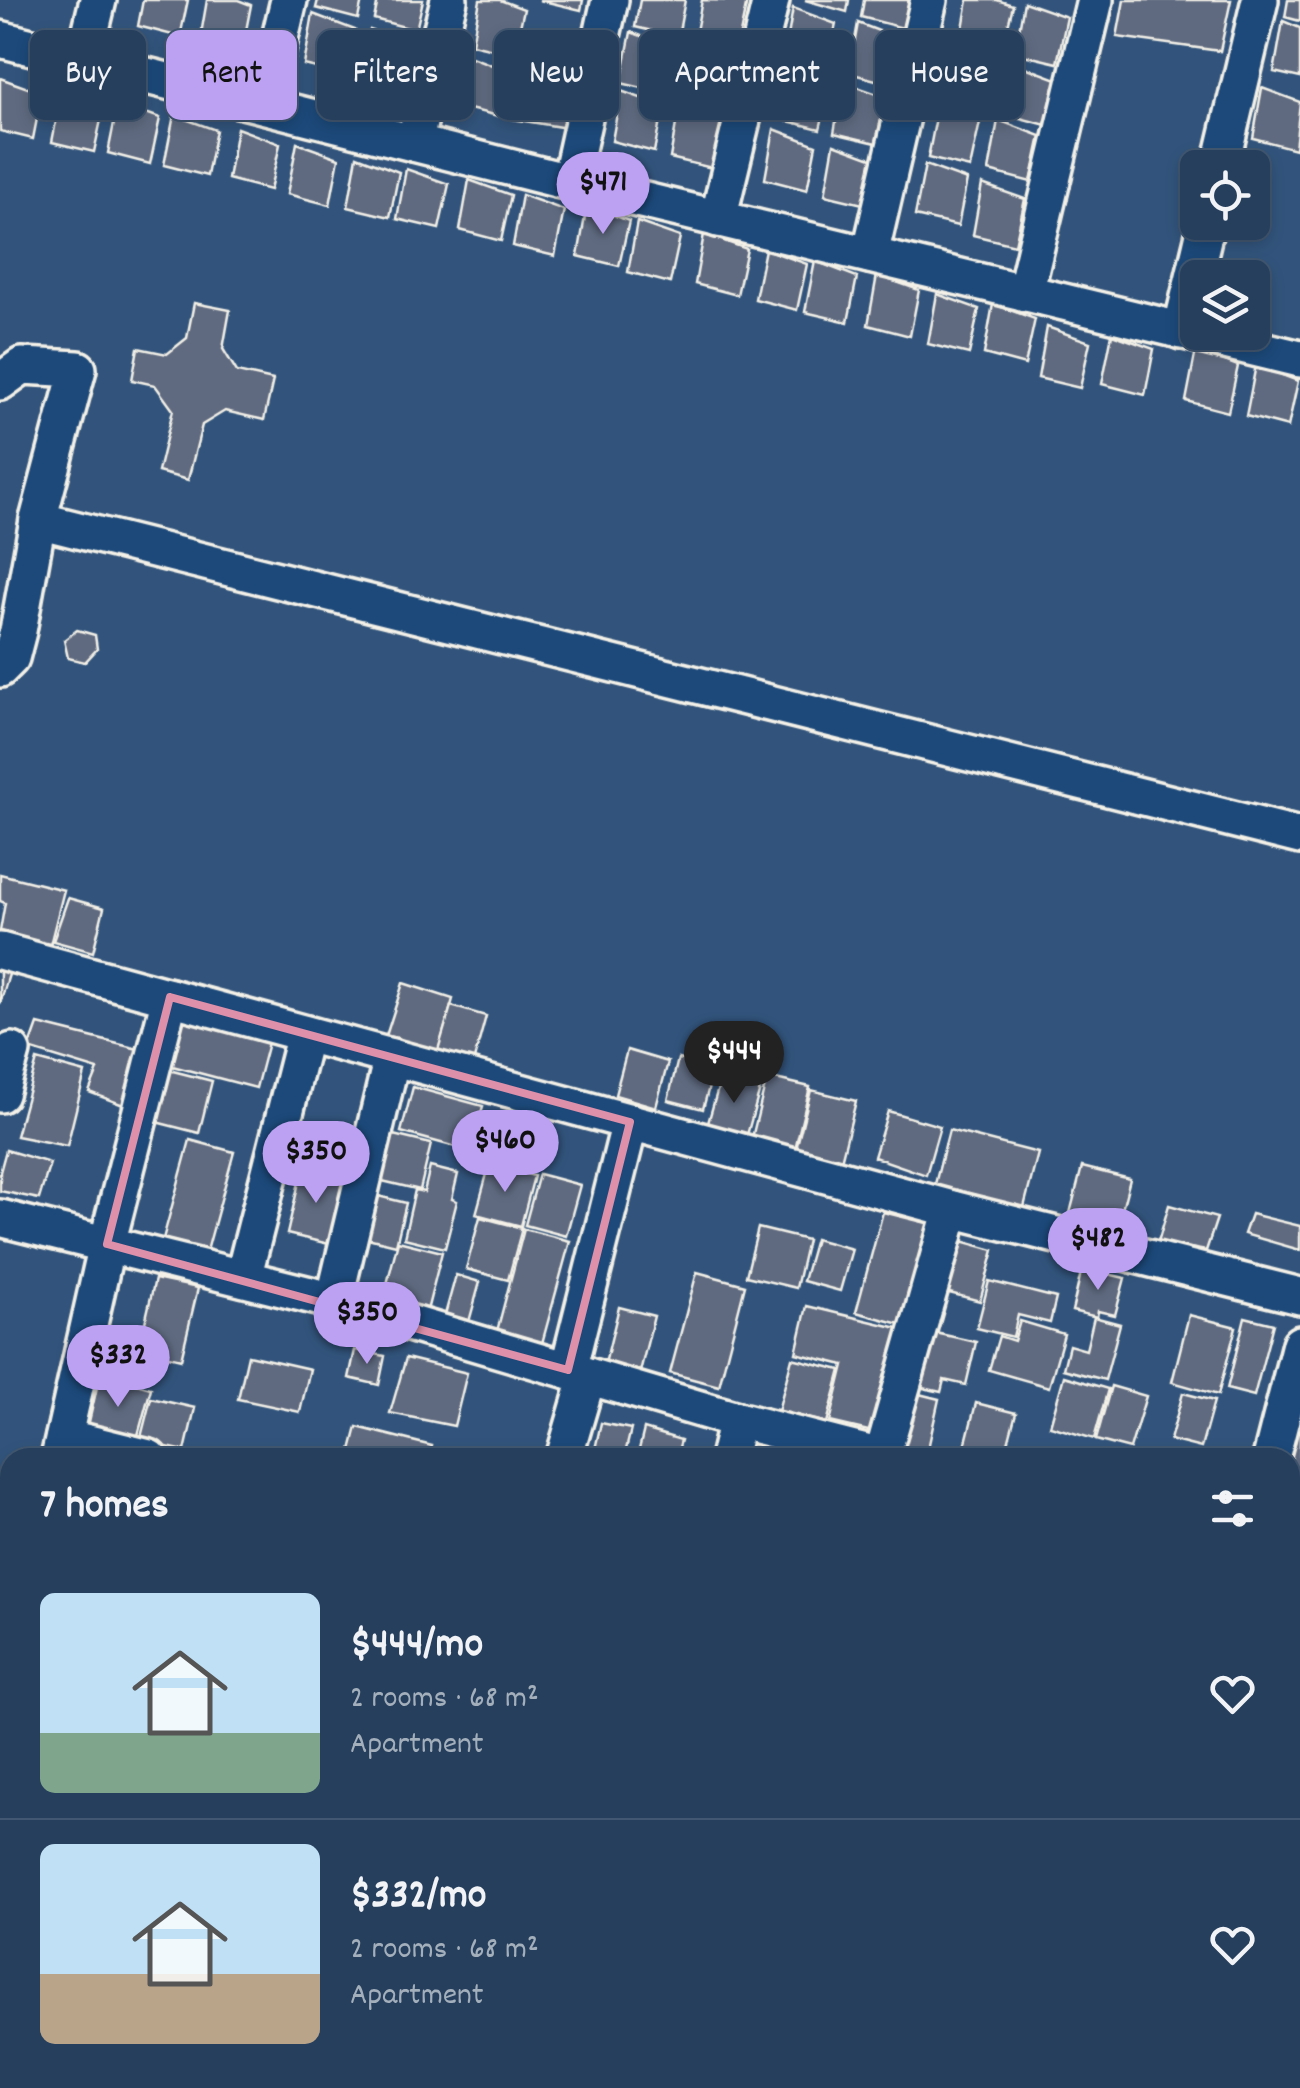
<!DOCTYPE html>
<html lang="en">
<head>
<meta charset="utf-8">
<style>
  :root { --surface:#263f5d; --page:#2e4663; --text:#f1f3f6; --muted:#a4afbc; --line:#425872; --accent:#bca0f2 }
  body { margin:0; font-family:Dekko,sans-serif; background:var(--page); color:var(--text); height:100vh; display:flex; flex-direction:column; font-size:38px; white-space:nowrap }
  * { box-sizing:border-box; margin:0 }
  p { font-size:32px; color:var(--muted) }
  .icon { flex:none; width:55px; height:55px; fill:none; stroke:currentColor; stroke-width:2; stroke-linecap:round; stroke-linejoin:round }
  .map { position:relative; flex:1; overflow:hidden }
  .side { position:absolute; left:0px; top:1448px; width:1300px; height:642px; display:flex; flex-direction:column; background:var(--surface); border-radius:30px 30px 0 0; box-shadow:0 5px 15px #0003,0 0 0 2px var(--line) }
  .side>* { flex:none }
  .top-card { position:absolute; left:30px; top:30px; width:1240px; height:90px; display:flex; gap:20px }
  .buttons { position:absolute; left:1180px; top:150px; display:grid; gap:20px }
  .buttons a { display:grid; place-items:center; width:90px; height:90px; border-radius:15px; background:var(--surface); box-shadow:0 5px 15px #0003,0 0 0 2px var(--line); font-size:50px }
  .price { position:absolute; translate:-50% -85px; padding:0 22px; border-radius:35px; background:var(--accent); color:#111; font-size:32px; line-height:65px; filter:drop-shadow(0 2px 5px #0008) }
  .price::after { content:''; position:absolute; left:50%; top:60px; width:30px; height:22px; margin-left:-15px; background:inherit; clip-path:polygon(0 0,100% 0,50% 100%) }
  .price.current { background:#222; color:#fff }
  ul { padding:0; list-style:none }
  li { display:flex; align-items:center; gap:30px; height:250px; padding:0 40px }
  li+li { border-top:2px solid var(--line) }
  li span { display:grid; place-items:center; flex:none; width:280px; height:200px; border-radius:15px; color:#555 }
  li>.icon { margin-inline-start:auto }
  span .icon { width:120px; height:120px; fill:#fffc; stroke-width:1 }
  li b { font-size:42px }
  h2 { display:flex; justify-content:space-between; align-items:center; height:120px; padding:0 40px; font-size:42px }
  .pill { padding:0 35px; border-radius:15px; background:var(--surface); box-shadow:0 5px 15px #0003,0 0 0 2px var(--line); font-size:35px; line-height:90px }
  .pill.current { background:var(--accent); color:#111 }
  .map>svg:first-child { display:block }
  .building { fill:#5f6a80; stroke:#f4f1e8; stroke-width:2.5 }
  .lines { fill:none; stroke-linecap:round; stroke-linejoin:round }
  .minor-casing { stroke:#f4f1e8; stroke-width:42 }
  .minor { stroke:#1f4a7a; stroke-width:35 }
  .marked { fill:none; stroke:#de8fa9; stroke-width:8; stroke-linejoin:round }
</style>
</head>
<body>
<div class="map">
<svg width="1300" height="2088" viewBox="0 0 1300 2088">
  <rect width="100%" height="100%" fill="#32547c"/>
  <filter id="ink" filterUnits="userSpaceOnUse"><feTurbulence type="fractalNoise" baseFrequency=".01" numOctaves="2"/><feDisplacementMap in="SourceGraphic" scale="20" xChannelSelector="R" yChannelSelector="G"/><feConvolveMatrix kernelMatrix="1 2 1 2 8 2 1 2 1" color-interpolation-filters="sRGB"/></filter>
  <g filter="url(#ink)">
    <g class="building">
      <path d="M143 0H188L180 37 138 26Z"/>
      <path d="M207 0H238L251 5 242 51 200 40Z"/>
      <path d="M318 0H362L358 19 316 8Z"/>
      <path d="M378 0H423L416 30 374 19Z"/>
      <path d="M480 0H500L524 9 514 54 472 44Z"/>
      <path d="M539 0H583L581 10Z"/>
      <path d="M640 0H685L678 37 635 27Z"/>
      <path d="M702 0 747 1 737 48 695 37Z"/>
      <path d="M805 0H849L847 12Z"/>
      <path d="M864 0H909L903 28 861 17Z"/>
      <path d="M968 0H997L1013 5 1002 51 961 40Z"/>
      <path d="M1124 0H1231L1220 51 1117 37Z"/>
      <path d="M1288 0H1300V21L1285 17Z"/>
      <path d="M1024 2 1067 17 1057 63 1015 53Z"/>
      <path d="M793 8 836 24 826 70 784 59Z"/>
      <path d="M313 14 355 30 346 75 304 65Z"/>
      <path d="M1283 21 1300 28V78L1274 72Z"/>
      <path d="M858 23 900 39 891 84 849 73Z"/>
      <path d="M370 30 413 45 402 91 361 81Z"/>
      <path d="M631 32 673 48 664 93 621 83Z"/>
      <path d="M692 46 734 61 724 107 682 97Z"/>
      <path d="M954 47 997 63 987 108 945 97Z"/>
      <path d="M523 49 582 65 567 128 512 119Z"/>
      <path d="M466 55 508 71 498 116 457 106Z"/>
      <path d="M1014 63 1057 79 1046 125 1005 114Z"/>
      <path d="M788 68 831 83 820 129 779 119Z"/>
      <path d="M0 78 42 93 33 139 0 131Z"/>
      <path d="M843 82 886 97 876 143 834 133Z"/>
      <path d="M1262 88 1300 102 1295 149 1253 138Z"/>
      <path d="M62 91 104 106 94 152 52 142Z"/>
      <path d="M621 91 663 106 654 152 612 141Z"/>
      <path d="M118 103 160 118 150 164 108 153Z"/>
      <path d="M679 107 722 122 712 168 670 158Z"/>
      <path d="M938 107 980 122 970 168 928 158Z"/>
      <path d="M174 115 216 130 207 176 164 165Z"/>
      <path d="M998 120 1041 136 1031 182 989 171Z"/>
      <path d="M237 128 280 144 270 190 228 179Z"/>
      <path d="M774 129 816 145 807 190 765 179Z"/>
      <path d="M297 143 339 158 330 205 287 194Z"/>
      <path d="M834 144 877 160 867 205 825 195Z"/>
      <path d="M357 156 399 172 390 217 348 207Z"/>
      <path d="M925 165 967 180 958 226 915 216Z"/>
      <path d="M406 169 449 184 439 229 397 219Z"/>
      <path d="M469 180 511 195 501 241 460 230Z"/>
      <path d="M982 184 1025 199 1015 245 973 235Z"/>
      <path d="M522 195 564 210 555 256 513 246Z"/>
      <path d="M587 205 629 221 619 266 578 256Z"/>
      <path d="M637 222 680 237 670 283 628 272Z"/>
      <path d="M704 234 747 249 737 295 695 284Z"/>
      <path d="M765 249 807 264 797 310 755 299Z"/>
      <path d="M815 261 857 277 848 322 805 312Z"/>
      <path d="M877 275 919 290 910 336 868 325Z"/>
      <path d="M937 294 979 309 969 354 928 344Z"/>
      <path d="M194 303 230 310 223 349 237 372 273 380 264 420 225 411 202 425 188 480 158 472 173 410 155 385 132 380 138 348 167 354 187 338Z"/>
      <path d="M993 304 1035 319 1025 365 984 354Z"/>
      <path d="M1047 327 1090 342 1080 388 1038 378Z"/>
      <path d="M1112 334 1154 349 1145 395 1102 384Z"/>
      <path d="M1196 350 1238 366 1228 412 1186 401Z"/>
      <path d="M1256 365 1298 381 1288 427 1246 416Z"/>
      <path d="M77 630 95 635 97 649 85 662 68 658 64 640Z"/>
      <path d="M0 874 64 890 50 945 0 931 5 903 0 901Z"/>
      <path d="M68 898 104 908 93 952 53 941Z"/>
      <path d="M0 968 10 971 0 1004Z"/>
      <path d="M403 983 453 999 438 1052 386 1036Z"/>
      <path d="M451 1006 486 1016 472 1067 436 1057Z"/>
      <path d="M175 1010 270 1035 256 1088 161 1063Z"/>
      <path d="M38 1024 142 1050 126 1106 89 1092 98 1070 29 1049Z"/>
      <path d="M627 1050 668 1062 656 1107 615 1095Z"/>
      <path d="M678 1059 714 1068 703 1109 668 1100Z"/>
      <path d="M37 1060 85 1073 67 1146 16 1136Z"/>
      <path d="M161 1068 212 1081 199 1133 148 1120Z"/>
      <path d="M723 1071 762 1082 745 1142 706 1130Z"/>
      <path d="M767 1077 810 1087 794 1153 751 1142Z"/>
      <path d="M413 1087 483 1106 470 1151 401 1132Z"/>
      <path d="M811 1090 856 1101 840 1165 795 1153Z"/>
      <path d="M888 1111 940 1126 926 1175 874 1157Z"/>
      <path d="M949 1130 1038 1153 1023 1211 934 1188Z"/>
      <path d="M389 1134 431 1144 420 1190 378 1180Z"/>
      <path d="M190 1140 234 1152 207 1251 163 1239Z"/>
      <path d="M6 1150 50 1163 39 1199 0 1191V1172Z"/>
      <path d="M490 1163 534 1176 521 1226 476 1214Z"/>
      <path d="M430 1167 458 1174 452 1199 457 1201 445 1248 404 1238 415 1190 424 1192Z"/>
      <path d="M1082 1167 1130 1179 1116 1233 1068 1221Z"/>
      <path d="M302 1169 345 1179 329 1244 287 1234Z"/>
      <path d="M539 1174 580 1185 566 1236 525 1225Z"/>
      <path d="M362 1192 406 1203 396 1245 351 1234Z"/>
      <path d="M1169 1205 1217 1218 1206 1251 1158 1242Z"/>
      <path d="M883 1212 931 1224 904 1325 856 1312Z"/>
      <path d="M1251 1214 1300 1226V1250L1244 1234Z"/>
      <path d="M480 1217 522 1228 508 1280 466 1269Z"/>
      <path d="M758 1228 807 1240 796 1288 746 1276Z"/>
      <path d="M524 1229 570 1241 541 1347 496 1335Z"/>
      <path d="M951 1238 994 1250 980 1301 938 1290Z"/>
      <path d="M815 1239 852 1249 840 1291 803 1281Z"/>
      <path d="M398 1241 442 1252 427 1311 394 1303 397 1290 386 1288Z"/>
      <path d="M1082 1268 1125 1278 1115 1315 1098 1311 1097 1317 1072 1311Z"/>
      <path d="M697 1272 745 1285 719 1386 670 1373Z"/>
      <path d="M456 1275 480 1282 467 1329 443 1322Z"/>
      <path d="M155 1279 198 1288 181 1359 139 1349Z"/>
      <path d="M989 1281 1056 1298 1050 1323 1018 1315 1013 1337 977 1328Z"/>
      <path d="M807 1306 902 1329 877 1433 830 1422 844 1365 796 1353Z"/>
      <path d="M619 1307 654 1316 639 1376 604 1368Z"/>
      <path d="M1189 1315 1236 1327 1218 1395 1172 1382Z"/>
      <path d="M1094 1317 1120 1324 1105 1380 1063 1369 1069 1345 1086 1350Z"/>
      <path d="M1245 1317 1273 1324 1254 1396 1227 1389Z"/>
      <path d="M1020 1321 1064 1334 1049 1387 989 1370 999 1336 1014 1341Z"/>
      <path d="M922 1330 976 1342 966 1385 944 1380 941 1392 910 1385Z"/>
      <path d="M355 1350 385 1356 379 1385 349 1378Z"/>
      <path d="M248 1355 310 1369 300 1412 238 1399Z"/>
      <path d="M406 1358 467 1373 454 1426 390 1413Z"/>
      <path d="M792 1358 841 1370 827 1423 778 1411Z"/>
      <path d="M100 1374 151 1388 135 1446 86 1435Z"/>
      <path d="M1064 1376 1108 1389 1094 1439 1050 1426Z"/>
      <path d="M1111 1386 1146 1396 1130 1449 1096 1440Z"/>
      <path d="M903 1390 939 1399 927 1453 890 1444Z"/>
      <path d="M1183 1393 1214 1401 1201 1448 1170 1440Z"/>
      <path d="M151 1398 195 1408 185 1451 140 1441Z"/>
      <path d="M976 1403 1016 1413 1004 1458H962Z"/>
      <path d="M601 1423 631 1429 624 1458H593Z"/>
      <path d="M357 1427 432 1446 429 1458H349Z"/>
      <path d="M1287 1427 1300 1431V1492L1290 1489V1458H1278Z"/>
      <path d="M644 1429 681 1440 676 1458H637Z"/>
      <path d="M0 1509 10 1511V1581L0 1579Z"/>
      <path d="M8 1626H10V1688L1 1687 8 1669 0 1668Z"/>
      <path d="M1290 1628 1300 1630 1298 1678 1290 1676Z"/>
      <path d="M10 1851V1894L0 1892Z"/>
      <path d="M1290 1888 1300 1890 1299 1935 1290 1933Z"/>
      <path d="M998 2080H1024L1023 2088 996 2085Z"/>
      <path d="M1117 2080H1176L1174 2088H1115Z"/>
    </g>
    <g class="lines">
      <g class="minor-casing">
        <g id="minor">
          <path d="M0 39 604 191 1300 359"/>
          <path d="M84 59 98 0"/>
          <path d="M264 105 289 0"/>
          <path d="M414 143 449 0"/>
          <path d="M1220 168 1260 0"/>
          <path d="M570 181 610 0"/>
          <path d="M718 219 771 0"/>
          <path d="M870 255 929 0"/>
          <path d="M1025 293 1095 0"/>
          <path d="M1181 331 1207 222"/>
          <path d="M0 382 22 366 78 369 38 520 18 631 11 658 0 669"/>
          <path d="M38 520 1300 836"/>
          <path d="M0 951 952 1209 1300 1296"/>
          <path d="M0 1094 12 1051"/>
          <path d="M0 1218 334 1301 737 1420 885 1458"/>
          <path d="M243 1278 305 1034"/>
          <path d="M334 1301 392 1057"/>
          <path d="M568 1370 630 1122"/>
          <path d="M64 1437 149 1458"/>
          <path d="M882 1457 952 1209"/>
          <path d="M59 1458 107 1244 170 997"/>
          <path d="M564 1458 588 1376"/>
          <path d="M728 1458 737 1420"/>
          <path d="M1271 1458 1300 1344"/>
          <path d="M1290 1560 1300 1562"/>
          <path d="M0 1597 10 1599"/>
          <path d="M0 1822 10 1824"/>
          <path d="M1290 1864 1300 1866"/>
          <path d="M1290 2079 1300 2081"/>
        </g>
      </g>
      <use href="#minor" class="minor"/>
    </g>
  </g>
  <path class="marked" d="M170 997 630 1122 568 1370 107 1244Z"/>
</svg>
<div class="buttons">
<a><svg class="icon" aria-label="locate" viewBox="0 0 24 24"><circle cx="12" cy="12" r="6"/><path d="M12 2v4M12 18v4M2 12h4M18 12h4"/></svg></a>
<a><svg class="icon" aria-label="layers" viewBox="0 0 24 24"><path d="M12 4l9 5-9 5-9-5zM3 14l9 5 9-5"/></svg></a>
</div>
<b class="price" style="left:603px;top:237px">$471</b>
<b class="price current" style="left:734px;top:1106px">$444</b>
<b class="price" style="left:505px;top:1195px">$460</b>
<b class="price" style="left:316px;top:1206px">$350</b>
<b class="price" style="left:1098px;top:1293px">$482</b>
<b class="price" style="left:367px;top:1367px">$350</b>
<b class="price" style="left:118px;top:1410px">$332</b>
<div class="top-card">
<a class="pill">Buy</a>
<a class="pill current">Rent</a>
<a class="pill">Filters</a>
<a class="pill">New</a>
<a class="pill">Apartment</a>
<a class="pill">House</a>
</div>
<section class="side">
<h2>7 homes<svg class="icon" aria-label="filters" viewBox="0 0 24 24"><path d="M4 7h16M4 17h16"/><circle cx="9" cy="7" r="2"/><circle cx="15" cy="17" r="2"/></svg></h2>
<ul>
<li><span style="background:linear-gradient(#bfe0f5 70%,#7fa58c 0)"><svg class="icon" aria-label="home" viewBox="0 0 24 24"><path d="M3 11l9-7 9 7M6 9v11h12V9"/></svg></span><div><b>$444/mo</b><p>2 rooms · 68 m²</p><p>Apartment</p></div><svg class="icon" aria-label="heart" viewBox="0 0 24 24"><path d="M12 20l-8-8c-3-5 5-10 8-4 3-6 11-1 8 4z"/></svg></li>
<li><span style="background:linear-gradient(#bfe0f5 65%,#b9a48a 0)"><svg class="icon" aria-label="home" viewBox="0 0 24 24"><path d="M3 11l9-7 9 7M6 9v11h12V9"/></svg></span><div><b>$332/mo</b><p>2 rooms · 68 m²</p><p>Apartment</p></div><svg class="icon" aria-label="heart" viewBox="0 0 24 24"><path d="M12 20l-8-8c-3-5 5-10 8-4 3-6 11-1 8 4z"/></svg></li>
</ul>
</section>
</div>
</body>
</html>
